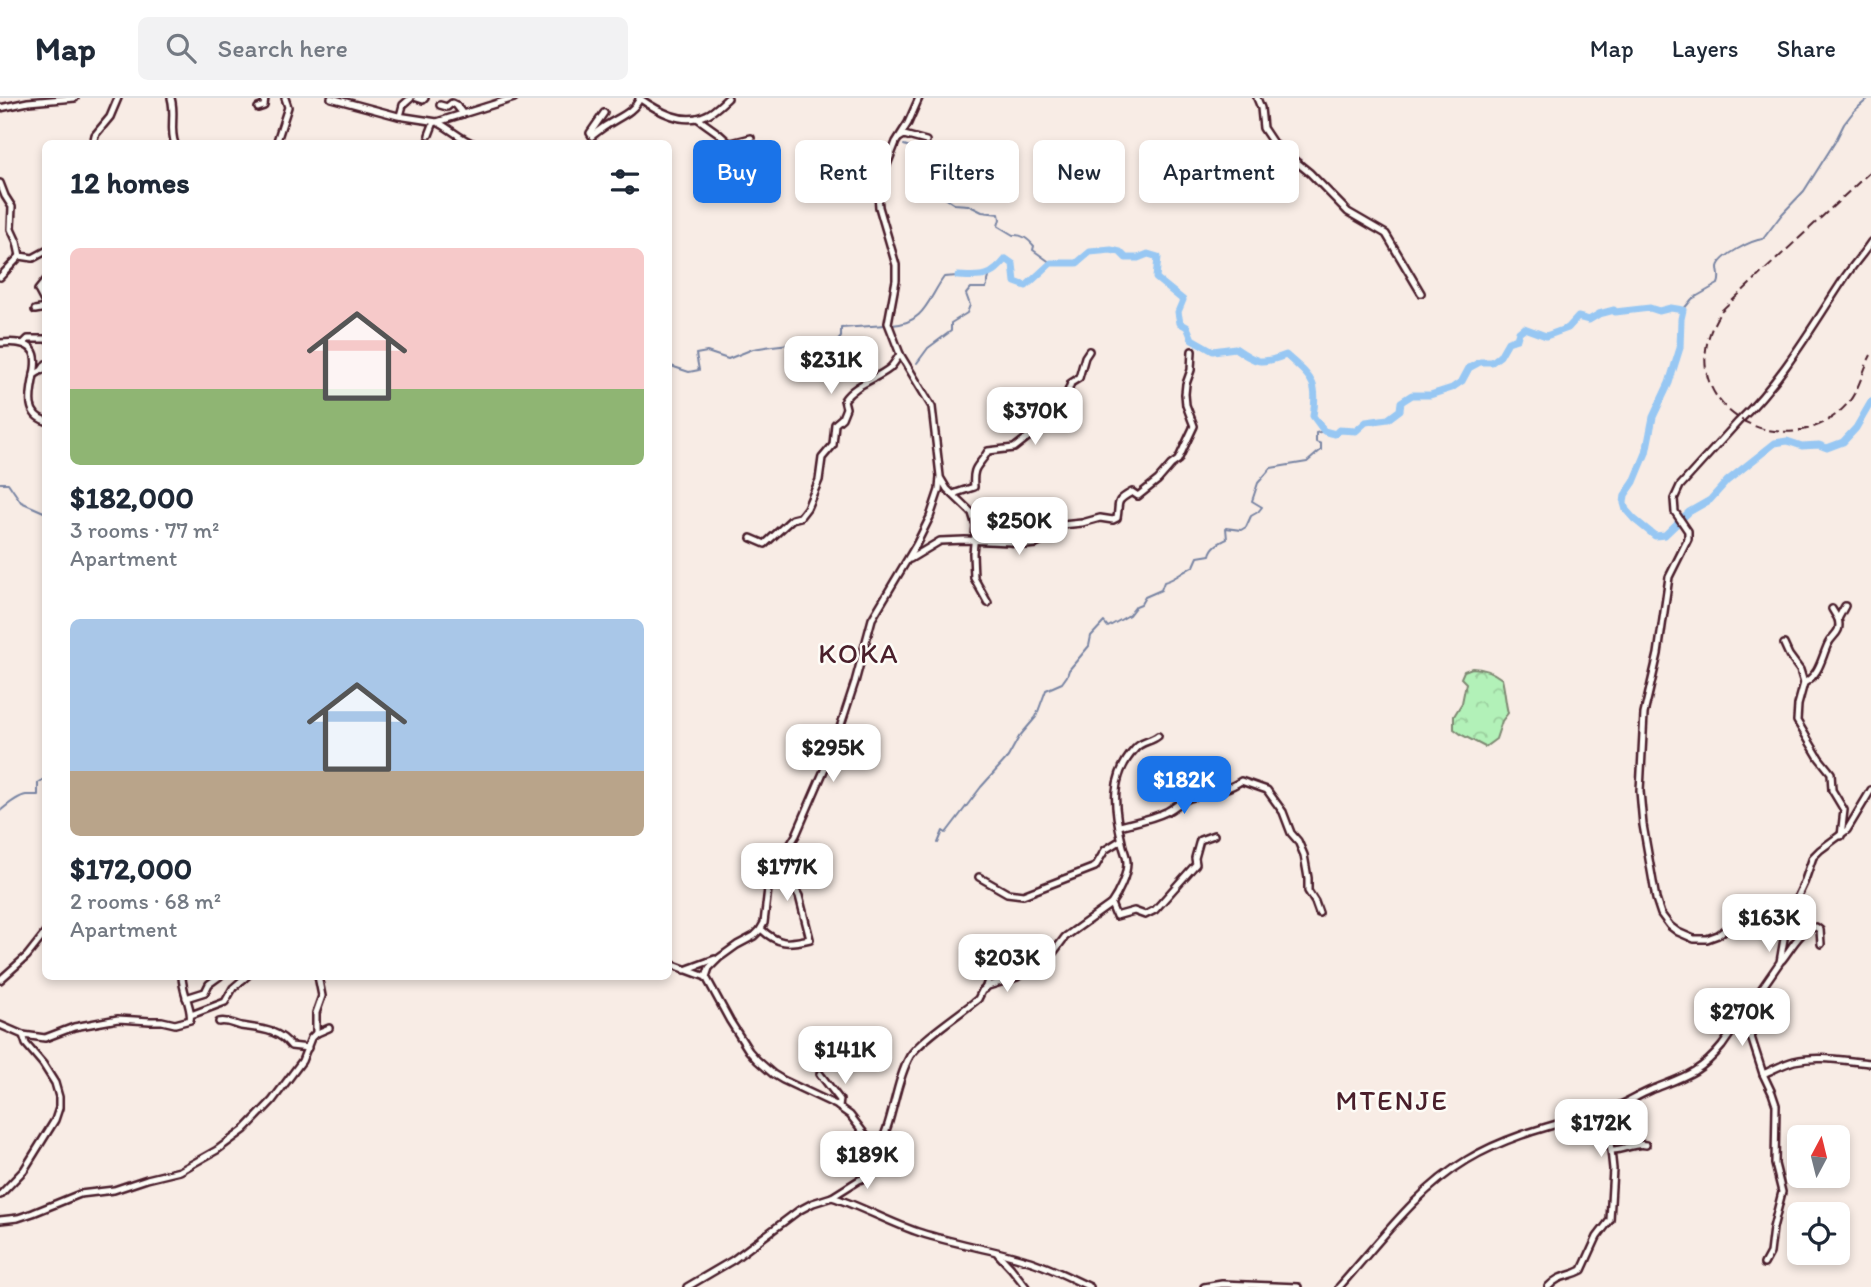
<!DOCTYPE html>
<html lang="en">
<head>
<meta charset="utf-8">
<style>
  :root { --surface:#fff; --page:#f2f2f3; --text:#1f2937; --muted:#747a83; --line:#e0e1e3; --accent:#1a73e8 }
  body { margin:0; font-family:Itim,sans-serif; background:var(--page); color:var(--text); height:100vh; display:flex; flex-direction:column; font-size:26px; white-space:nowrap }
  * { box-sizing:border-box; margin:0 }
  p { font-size:23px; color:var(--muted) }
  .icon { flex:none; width:38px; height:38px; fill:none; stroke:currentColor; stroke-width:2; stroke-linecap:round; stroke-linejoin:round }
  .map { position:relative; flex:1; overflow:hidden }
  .details { position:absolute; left:42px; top:42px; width:630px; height:840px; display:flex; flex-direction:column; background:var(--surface); border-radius:10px; box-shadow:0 4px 10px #0003 }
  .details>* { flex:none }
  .hud { position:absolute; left:693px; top:42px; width:665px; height:63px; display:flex; gap:14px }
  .needle { width:46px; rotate:7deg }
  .tools { position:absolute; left:1787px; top:1027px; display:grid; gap:14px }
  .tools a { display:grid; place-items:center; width:63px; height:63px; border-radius:10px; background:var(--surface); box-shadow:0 4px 10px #0003; font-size:35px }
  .price { position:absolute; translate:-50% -60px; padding:0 16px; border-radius:14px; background:#fff; color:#222; font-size:23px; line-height:46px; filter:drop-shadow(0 2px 4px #0008) }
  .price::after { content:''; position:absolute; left:50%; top:42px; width:21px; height:16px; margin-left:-10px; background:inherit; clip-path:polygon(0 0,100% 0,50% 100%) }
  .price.active { background:var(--accent); color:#fff }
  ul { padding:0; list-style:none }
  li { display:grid; align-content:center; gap:14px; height:371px; padding:0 28px }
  li span { display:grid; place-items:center; height:217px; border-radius:10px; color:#555 }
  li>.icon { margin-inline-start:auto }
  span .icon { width:126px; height:126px; fill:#fffc; stroke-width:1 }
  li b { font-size:30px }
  h2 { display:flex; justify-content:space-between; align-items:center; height:84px; padding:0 28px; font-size:30px }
  .pill { padding:0 24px; border-radius:10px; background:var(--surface); box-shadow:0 4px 10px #0003; font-size:24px; line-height:63px }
  .pill.active { background:var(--accent); color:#fff }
  header { display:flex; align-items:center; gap:42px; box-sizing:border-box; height:98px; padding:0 35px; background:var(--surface); border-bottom:2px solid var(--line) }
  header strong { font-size:33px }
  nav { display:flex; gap:38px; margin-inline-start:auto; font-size:24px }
  .search { width:490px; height:63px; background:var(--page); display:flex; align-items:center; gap:18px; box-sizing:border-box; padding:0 24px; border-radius:10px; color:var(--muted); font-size:26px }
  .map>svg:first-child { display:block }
  .forest { fill:url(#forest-crowns); stroke:#7e8872; stroke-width:2 }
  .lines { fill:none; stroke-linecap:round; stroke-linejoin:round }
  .stream { stroke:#7884a3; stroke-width:2 }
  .river { stroke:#97c7f3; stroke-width:7 }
  .minor-casing { stroke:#4a1f2b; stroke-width:10 }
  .minor { stroke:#fdfcf7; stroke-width:5 }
  .rail { stroke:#4a1f2b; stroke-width:2; stroke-dasharray:10 5; stroke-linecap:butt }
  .labels { text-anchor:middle; stroke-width:5; stroke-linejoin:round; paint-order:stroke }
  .quarter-label { font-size:28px; letter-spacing:2px; fill:#4a1f2b; stroke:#fdfcf7 }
</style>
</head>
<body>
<header>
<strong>Map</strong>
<div class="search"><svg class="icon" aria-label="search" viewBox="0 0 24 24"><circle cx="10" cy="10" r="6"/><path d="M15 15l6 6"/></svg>Search here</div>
<nav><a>Map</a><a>Layers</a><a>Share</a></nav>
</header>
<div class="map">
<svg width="1871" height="1189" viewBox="0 0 1871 1189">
  <defs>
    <pattern id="forest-crowns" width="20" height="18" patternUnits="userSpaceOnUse" patternTransform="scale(1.75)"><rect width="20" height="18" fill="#b2f1b8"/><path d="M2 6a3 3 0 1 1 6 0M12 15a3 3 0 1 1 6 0" fill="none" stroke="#9bce9e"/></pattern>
  </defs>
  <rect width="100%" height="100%" fill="#f8ece5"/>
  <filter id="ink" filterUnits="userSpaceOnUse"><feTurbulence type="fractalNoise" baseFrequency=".0143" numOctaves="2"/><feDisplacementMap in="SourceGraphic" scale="14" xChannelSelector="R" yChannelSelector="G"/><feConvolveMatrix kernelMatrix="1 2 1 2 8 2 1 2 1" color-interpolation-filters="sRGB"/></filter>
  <g filter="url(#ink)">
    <path class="forest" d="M1472 570C1484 570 1493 574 1502 581 1505 593 1505 603 1508 615L1502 623 1496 641 1485 649 1462 637 1454 631V618L1462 605 1466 585 1461 580 1464 573Z"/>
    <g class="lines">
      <g class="stream">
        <path d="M904 47 917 51 918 60 922 65 924 76 939 96 954 106 968 107 982 114 999 116 1000 121 998 128 1013 137C1022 136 1028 141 1034 148L1033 152 1051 165"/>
        <path d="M1683 212 1692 201 1718 186C1721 179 1718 176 1718 169 1720 158 1752 142 1763 141L1782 116 1804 93 1835 44 1844 26 1854 13 1869 0"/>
        <path d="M892 227C925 225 928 201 944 179L958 178"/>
        <path d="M917 265 928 250 951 233V225L967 215 970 207 966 196 971 190H986L990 176"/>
        <path d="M668 267 689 274 699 272 696 256 707 254 728 261 753 251 772 248 808 244 836 245 841 239V230L886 227"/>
        <path d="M0 385H8L21 404 46 415"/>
        <path d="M0 713C6 708 18 698 26 697 30 697 34 697 38 697V685L46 680"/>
        <path d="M938 745 943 733 946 735 981 689 1008 659 1019 639 1036 619 1046 592 1062 585 1067 578 1069 572 1089 548 1091 538 1104 524 1108 529 1129 517 1136 508 1141 506 1145 499 1161 492 1164 484C1176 481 1183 473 1194 468L1198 459 1210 457C1212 448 1219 445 1227 441L1226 430 1241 432 1246 429 1251 418 1258 414 1262 409 1252 403 1258 385 1271 370 1307 364 1321 352V346L1316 344V335L1324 333"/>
      </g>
      <path class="river" d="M958 178C982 179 990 181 1006 161L1013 166 1015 184 1026 188 1051 165H1077L1090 154 1111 152 1120 154 1126 160H1138L1148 156 1158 159 1156 180 1183 202 1178 214 1180 225 1187 229 1192 241 1213 253 1235 250C1257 265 1260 267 1286 257 1311 280 1319 282 1313 318L1324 333 1335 336 1339 332 1356 333 1366 324 1388 321 1400 312 1401 304 1412 297H1430L1452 290 1462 283 1469 270 1480 264H1492L1500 258 1508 244 1517 241 1519 234 1524 230 1546 238 1568 230 1578 219 1589 222 1599 216 1614 212 1615 214 1650 210 1659 213 1671 210 1683 212 1681 221 1680 250 1669 285 1653 319 1646 355 1634 384 1625 397 1624 405 1626 412 1634 421 1655 438 1665 437 1689 414 1710 402 1727 383 1775 345 1787 343 1802 348 1819 347 1827 350 1843 344 1856 330 1871 304"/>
      <g class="minor-casing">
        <g id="minor">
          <path d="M171 0C176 16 169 31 175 46"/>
          <path d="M331 0 398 18 437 24 514 0"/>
          <path d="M417 0 423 2 425 0"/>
          <path d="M639 0C658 13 683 28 706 17 714 14 721 6 728 0"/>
          <path d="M1257 0 1261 10 1263 30 1273 45 1310 75 1348 114 1386 136 1421 195"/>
          <path d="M440 7 447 9 452 5 456 7 463 16"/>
          <path d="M0 10 28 4 75 0"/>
          <path d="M258 10 264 8 265 0"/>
          <path d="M400 18 403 7 411 0"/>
          <path d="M697 20 718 35 728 44 731 45 751 40"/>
          <path d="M437 24C450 30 461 42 475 46"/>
          <path d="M429 37 434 24"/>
          <path d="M592 38C597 34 602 30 607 27 619 19 634 14 640 0"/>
          <path d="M592 38 590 35 604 15"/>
          <path d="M899 40 904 37 926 43"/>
          <path d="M93 46 95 37 110 19 118 0"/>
          <path d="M276 46 288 9 285 0"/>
          <path d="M0 85 5 98 12 109 11 131 17 144 20 158 33 160 46 153"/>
          <path d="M0 179 20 158"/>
          <path d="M46 182 38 192 46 207"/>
          <path d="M35 212 46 210"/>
          <path d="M0 245C74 237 2 309 46 323"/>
          <path d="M24 245 28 241H46"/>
          <path d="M34 277 42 272 46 266"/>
          <path d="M941 381 947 391 972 415 976 428 973 455 974 480 988 505"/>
          <path d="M953 396 974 389C972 366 979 370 988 353L1014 350 1051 321 1066 299 1071 285 1079 280 1085 259 1089 253"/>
          <path d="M751 440 765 446 792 421 800 419 807 410 819 382 822 360 833 347 835 326 842 320 846 310 844 302C855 286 875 282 890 270 894 266 897 261 900 256"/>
          <path d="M910 461 940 443 965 442 1011 444 1026 447 1036 446 1047 441 1062 427 1082 425 1100 420 1113 422 1117 420C1120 404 1114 404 1132 394L1138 398 1158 382 1171 367 1178 362 1194 328 1186 307 1185 296 1186 286 1191 272 1192 253"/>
          <path d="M1832 511 1838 521"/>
          <path d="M1784 546 1789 557 1800 572 1804 585 1798 607 1797 623 1819 660 1831 675 1832 692 1844 712 1841 738"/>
          <path d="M1804 585C1820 576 1821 561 1828 546 1833 536 1842 535 1838 521L1845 508"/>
          <path d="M1119 728C1135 724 1152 721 1166 714 1175 710 1180 703 1190 700 1206 695 1227 693 1241 683L1267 692 1283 714 1291 735 1298 743 1304 757 1308 780V793L1315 804 1319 815"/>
          <path d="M979 779 1007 795 1023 797 1095 769 1105 752 1121 742"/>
          <path d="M1111 806 1116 818 1134 813 1145 817 1155 812 1196 766 1195 760 1200 742 1214 737"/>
          <path d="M1784 828 1804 785 1813 759 1820 752 1847 732 1871 692"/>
          <path d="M761 831C778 847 788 846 810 841L799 798 780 764"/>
          <path d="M1782 862C1791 851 1801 830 1816 829L1820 832 1821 846"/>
          <path d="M668 865 706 879"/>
          <path d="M685 872 715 861"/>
          <path d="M0 882 27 858 46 834"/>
          <path d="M985 891 991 874 1007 871 1021 876"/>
          <path d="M186 900 205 894 209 886 220 878"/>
          <path d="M191 917 225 904 233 890 247 878"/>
          <path d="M1744 917 1763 976 1772 995 1776 1007 1775 1066 1782 1094 1773 1130 1770 1155 1764 1166"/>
          <path d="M219 924C227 922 233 926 241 928 260 931 278 931 291 948L308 950"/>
          <path d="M0 927 23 937 45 940 74 929 118 921 150 923H162L175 926 190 922C193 911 182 894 182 878"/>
          <path d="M316 936V915L322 898 318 878"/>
          <path d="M820 976 840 1002 839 1009"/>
          <path d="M1763 976C1773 972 1783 966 1794 963 1820 957 1845 963 1871 965"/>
          <path d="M1610 1012 1609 1039 1611 1052C1623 1053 1634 1044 1646 1047"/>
          <path d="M877 1052C894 1024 894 987 910 958 920 942 961 915 978 901L982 893 988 888 1017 879 1033 867 1050 859 1065 839 1111 806C1118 796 1127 778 1127 765 1127 758 1123 751 1122 744 1114 710 1109 679 1135 651 1141 643 1151 644 1158 638"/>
          <path d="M0 1097 24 1072 55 1022 59 1010V999L55 985 43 966 26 946 23 937"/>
          <path d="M832 1099C863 1109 890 1125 921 1135 956 1146 991 1151 1026 1162 1048 1168 1068 1179 1090 1189"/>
          <path d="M0 1122 18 1120 33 1115 80 1096 114 1092 147 1081 180 1073 217 1052 244 1032 272 1003 302 963 311 940 315 936 329 930"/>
          <path d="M998 1156 1011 1170 1026 1189"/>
          <path d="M687 1189 733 1162 798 1113 813 1105 832 1099 859 1082 872 1077 877 1068V1052L850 1017 836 1007 783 982 773 976 757 962 749 953 730 923 706 879 709 870 719 860 737 847 754 838 760 832 764 825 769 782 796 737 832 654 855 584 872 521 916 447 930 419 939 392 940 378 932 309 900 256 888 225 896 182V167L879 109 878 97 880 85 896 44 908 25 919 0"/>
          <path d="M1204 1189 1222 1186 1298 1189"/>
          <path d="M1339 1189C1379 1145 1415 1093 1467 1062 1510 1036 1559 1026 1607 1012 1623 1008 1636 998 1651 992 1683 979 1699 976 1722 948L1780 864 1785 835 1784 828 1756 813 1747 816 1718 837 1707 841H1694L1678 834 1670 828 1661 816 1656 801 1643 727 1640 693 1644 616 1658 556 1669 479 1688 441V433L1675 414 1674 401 1680 388 1738 324C1782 282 1812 229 1845 179 1853 167 1863 156 1871 144"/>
          <path d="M1548 1189C1561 1175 1568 1180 1582 1172L1597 1139 1610 1122 1613 1071 1611 1052"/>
        </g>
      </g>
      <use href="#minor" class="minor"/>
      <path class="rail" d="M1871 73 1721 213C1661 307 1788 375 1848 305 1859 292 1863 272 1871 257"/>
    </g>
  </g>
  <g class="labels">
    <g class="quarter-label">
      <text x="859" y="565">KOKA</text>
      <text x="1392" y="1012">MTENJE</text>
    </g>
  </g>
</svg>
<div class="tools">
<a><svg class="needle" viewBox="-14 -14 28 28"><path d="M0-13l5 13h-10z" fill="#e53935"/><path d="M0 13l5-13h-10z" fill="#747a83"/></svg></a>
<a><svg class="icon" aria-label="locate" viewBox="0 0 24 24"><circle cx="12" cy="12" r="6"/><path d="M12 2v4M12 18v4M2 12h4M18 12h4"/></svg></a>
</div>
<b class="price" style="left:831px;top:298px">$231K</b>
<b class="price" style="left:1035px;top:349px">$370K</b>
<b class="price" style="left:1019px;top:459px">$250K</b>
<b class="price" style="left:833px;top:686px">$295K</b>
<b class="price active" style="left:1184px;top:718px">$182K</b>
<b class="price" style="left:787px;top:805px">$177K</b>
<b class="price" style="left:1769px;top:856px">$163K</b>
<b class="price" style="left:1007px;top:896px">$203K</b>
<b class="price" style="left:1742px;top:950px">$270K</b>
<b class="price" style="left:845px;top:988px">$141K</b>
<b class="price" style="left:1601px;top:1061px">$172K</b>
<b class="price" style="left:867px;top:1093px">$189K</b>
<div class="hud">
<a class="pill active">Buy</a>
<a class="pill">Rent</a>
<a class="pill">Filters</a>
<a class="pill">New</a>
<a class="pill">Apartment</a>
</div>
<section class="details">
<h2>12 homes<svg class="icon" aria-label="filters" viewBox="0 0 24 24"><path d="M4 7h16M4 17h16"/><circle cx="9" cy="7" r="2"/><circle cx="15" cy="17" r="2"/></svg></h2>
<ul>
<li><span style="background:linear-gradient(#f6c9c9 65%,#8fb573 0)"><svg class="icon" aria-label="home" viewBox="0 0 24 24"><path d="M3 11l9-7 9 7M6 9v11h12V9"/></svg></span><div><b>$182,000</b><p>3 rooms · 77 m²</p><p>Apartment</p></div></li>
<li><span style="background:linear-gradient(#a9c7e8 70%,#b9a48a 0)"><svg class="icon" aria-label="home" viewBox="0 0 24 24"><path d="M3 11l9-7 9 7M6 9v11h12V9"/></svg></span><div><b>$172,000</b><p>2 rooms · 68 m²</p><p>Apartment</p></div></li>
</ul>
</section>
</div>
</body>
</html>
